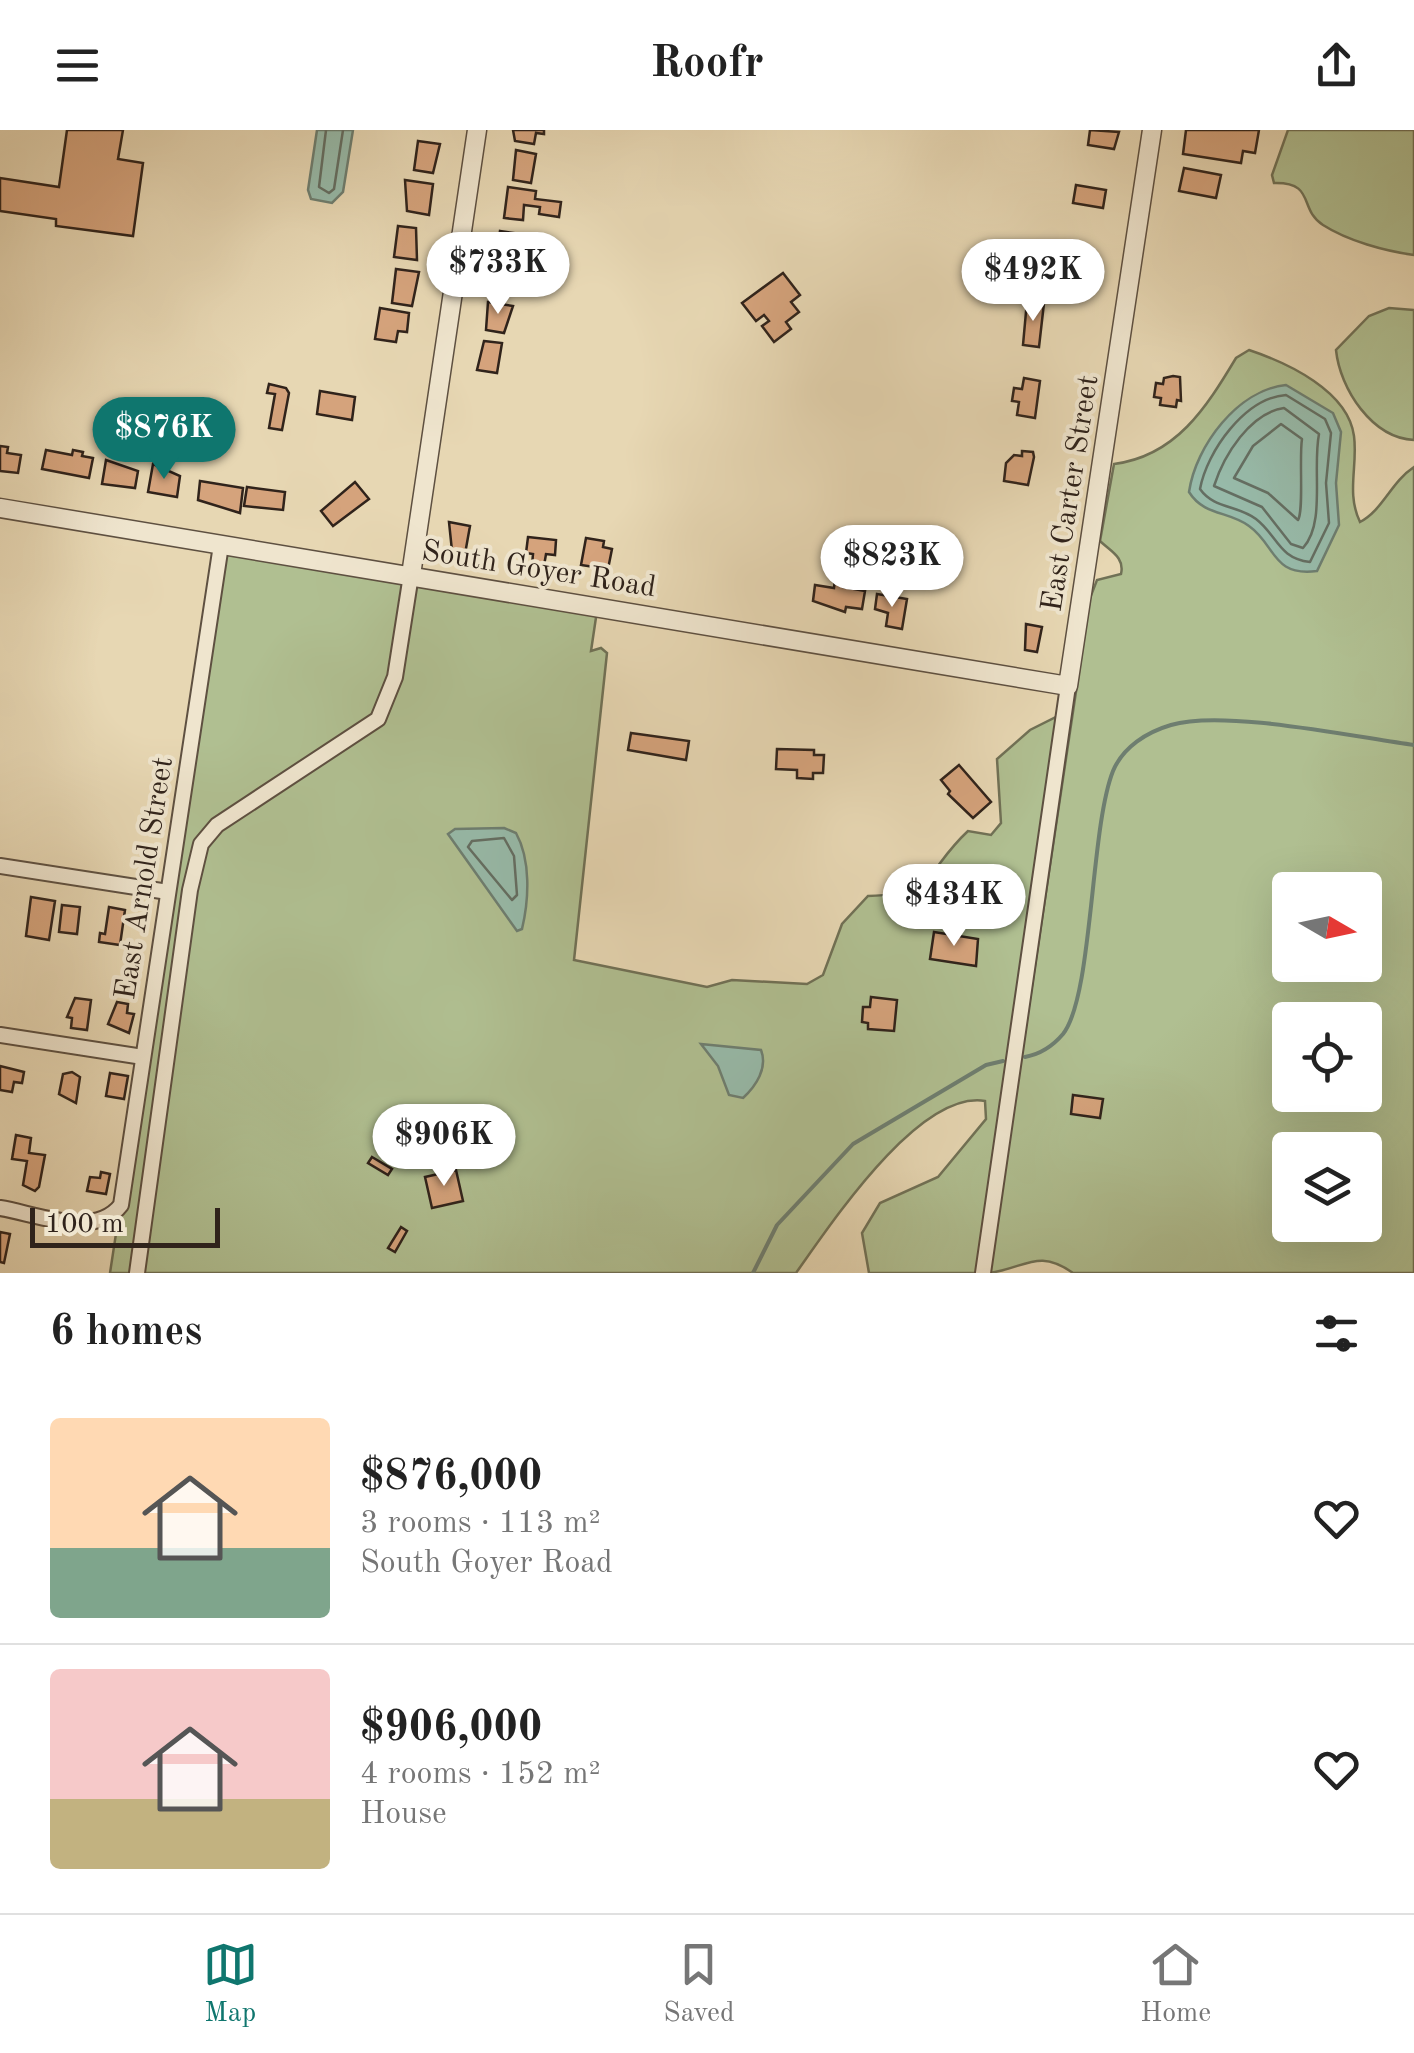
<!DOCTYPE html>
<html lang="en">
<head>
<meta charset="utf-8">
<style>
  :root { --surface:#fff; --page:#f2f2f2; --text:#222; --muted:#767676; --line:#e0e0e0; --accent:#0f766e }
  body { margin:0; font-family:"Old Standard TT",serif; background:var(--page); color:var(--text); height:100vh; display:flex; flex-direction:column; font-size:38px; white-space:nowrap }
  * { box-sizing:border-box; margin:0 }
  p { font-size:32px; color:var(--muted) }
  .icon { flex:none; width:55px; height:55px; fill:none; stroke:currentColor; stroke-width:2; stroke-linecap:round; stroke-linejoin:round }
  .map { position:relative; height:1143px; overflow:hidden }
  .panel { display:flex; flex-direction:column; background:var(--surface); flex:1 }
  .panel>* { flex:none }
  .needle { width:65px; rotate:99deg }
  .tools { position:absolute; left:1272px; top:742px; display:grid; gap:20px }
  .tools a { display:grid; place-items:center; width:110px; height:110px; border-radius:10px; background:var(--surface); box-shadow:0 10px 40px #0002; font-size:50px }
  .scale { position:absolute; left:30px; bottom:25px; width:190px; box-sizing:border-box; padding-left:10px; border:5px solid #30231b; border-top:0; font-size:28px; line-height:35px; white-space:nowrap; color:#30231b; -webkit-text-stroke:8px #efe5ce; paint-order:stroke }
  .price { position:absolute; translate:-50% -85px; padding:0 22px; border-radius:35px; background:#fff; color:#222; font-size:32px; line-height:65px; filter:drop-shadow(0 2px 5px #0008) }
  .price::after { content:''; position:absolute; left:50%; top:60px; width:30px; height:22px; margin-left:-15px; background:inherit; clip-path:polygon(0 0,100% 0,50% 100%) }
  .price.selected { background:var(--accent); color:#fff }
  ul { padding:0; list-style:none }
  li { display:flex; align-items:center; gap:30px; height:250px; padding:0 50px }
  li+li { border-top:2px solid var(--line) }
  li span { display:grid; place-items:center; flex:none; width:280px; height:200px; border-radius:10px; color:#555 }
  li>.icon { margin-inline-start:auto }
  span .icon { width:120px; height:120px; fill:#fffc; stroke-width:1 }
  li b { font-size:42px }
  h2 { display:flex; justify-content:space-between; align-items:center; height:120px; padding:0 50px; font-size:42px }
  header { display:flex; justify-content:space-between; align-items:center; height:130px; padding:0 50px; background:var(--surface); font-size:45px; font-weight:800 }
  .menu { display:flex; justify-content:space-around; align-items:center; height:140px; border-top:2px solid var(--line); background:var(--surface); font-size:28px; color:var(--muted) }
  .menu a { display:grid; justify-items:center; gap:5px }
  .menu .selected { color:var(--accent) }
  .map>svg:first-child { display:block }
  .green { fill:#b0bf91; stroke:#707156; stroke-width:2.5; fill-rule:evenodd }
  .water { fill:#97baa9; stroke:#6e7e70; stroke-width:2.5 }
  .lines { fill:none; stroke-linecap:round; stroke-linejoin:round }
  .shore { stroke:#646e62; stroke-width:2.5 }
  .stream { stroke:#6e7e70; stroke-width:4 }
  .building { fill:#d5a37c; stroke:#30231b; stroke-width:2.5 }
  .minor-casing { stroke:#5e5041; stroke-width:18 }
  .tertiary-casing { stroke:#5e5041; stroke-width:21 }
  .minor { stroke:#efe5ce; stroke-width:14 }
  .tertiary { stroke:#efe5ce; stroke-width:18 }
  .labels { text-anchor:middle; stroke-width:8; stroke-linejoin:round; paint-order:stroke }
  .street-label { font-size:30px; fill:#30231b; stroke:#efe5ce }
</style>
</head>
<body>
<header><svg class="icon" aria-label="menu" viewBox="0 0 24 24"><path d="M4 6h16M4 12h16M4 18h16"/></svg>Roofr<svg class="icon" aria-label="share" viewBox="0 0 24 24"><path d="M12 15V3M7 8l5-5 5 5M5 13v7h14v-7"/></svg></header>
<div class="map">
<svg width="1414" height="1143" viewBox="0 0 1414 1143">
  <rect width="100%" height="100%" fill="#e7d7b3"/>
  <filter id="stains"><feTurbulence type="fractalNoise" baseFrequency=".002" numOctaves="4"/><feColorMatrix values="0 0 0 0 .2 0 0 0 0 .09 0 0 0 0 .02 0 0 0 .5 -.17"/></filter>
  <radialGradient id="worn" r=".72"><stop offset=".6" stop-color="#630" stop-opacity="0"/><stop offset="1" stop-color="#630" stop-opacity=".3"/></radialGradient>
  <g class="green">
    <path d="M1288 0H1414V125C1385 121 1348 111 1323 95 1298 79 1316 52 1274 53L1272 45Z"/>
    <path d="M1389 178 1414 180V310C1372 308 1340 259 1336 220L1369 186Z"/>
    <path d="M1249 220C1288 233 1348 261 1354 306 1358 336 1346 363 1360 392 1383 380 1391 352 1414 337V1143H1073C1038 1118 1026 1138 989 1143L1090 468 1097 450 1121 444C1125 427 1110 421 1100 411L1114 334C1176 326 1206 278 1236 228ZM1290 760H1365V835H1290ZM1290 890H1365V965H1290ZM1290 1020H1365V1095H1290Z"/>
    <path d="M221 415 598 474 591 521 601 518 607 523 574 830 707 857 732 850 807 854 823 845 842 794 868 766C938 764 925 741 968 701L991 705 1001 693 997 629 1030 600 1064 583 983 1143H869L862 1103 880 1073 938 1047 986 989 985 971C919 960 831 1094 796 1143H110Z"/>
  </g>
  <g class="water">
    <path d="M317 0H353L343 62 332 73 311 69 308 60Z"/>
    <path d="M1286 255 1333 283 1341 302 1336 353 1339 395 1317 441C1272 447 1276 415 1249 396 1229 381 1204 386 1189 362 1196 315 1238 260 1286 255Z"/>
    <path d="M504 698 516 703C531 730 529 770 522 799L517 801 448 704 455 699Z"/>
    <path d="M701 914 761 920C768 938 756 956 743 968L729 965 718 936Z"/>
  </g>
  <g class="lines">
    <g class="shore">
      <path d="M326 0 319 57 329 63 334 59 343 0"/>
      <path d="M1286 265 1325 289 1331 303 1326 353 1329 393 1310 432C1278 428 1278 406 1256 389 1238 375 1214 379 1200 359 1207 321 1245 268 1286 265Z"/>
      <path d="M1284 278 1319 304C1312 339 1326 393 1303 418L1291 414 1262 377 1214 356C1224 325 1250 283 1284 278Z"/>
      <path d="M1281 294 1302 309C1299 327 1304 381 1298 390L1268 363 1234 348 1253 316Z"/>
      <path d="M504 708 514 726 517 765 512 770 468 717 472 711Z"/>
    </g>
    <g class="stream">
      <path d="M1025 927C1041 924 1052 917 1063 904 1093 866 1090 699 1113 641 1123 617 1147 602 1171 595 1223 579 1355 607 1414 615"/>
      <path d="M753 1143 777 1095 853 1014 986 935 1003 931"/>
    </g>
  </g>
  <g class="building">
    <path d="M67 0H123L118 29 143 33 133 106 56 96V89L0 81V48L59 57Z"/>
    <path d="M513 0H544V4L536 3 534 14 515 11Z"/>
    <path d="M1090 0 1119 2 1114 19 1088 15Z"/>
    <path d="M1186 0H1259L1255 23 1243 21 1241 33 1183 24Z"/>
    <path d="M418 11 440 14 433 43 414 40Z"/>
    <path d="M516 20 536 24 531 53 513 50Z"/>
    <path d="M1184 38 1221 45 1216 68 1179 61Z"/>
    <path d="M405 50 433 54 429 85 407 81Z"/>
    <path d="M1076 55 1106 60 1103 78 1073 73Z"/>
    <path d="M508 57 536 61 535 69 561 72 559 87 539 84 540 77 524 75 523 90 504 88Z"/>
    <path d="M398 96 416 98 417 130 394 127Z"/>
    <path d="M500 101 528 105 520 129 514 128 511 148 493 146Z"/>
    <path d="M1064 123 1078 125 1071 157 1026 150 1028 135 1062 138Z"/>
    <path d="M396 139 419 142 412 176 392 173Z"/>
    <path d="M783 143 800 165 791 172 799 182 786 192 791 199 774 212 762 196 769 191 764 185 756 191 742 173Z"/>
    <path d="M1027 171 1044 173 1039 217 1023 215Z"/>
    <path d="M488 172 513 176 504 203 486 200Z"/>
    <path d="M380 178 409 183 407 202 398 201 396 212 375 209Z"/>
    <path d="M484 211 502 213 497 243 477 240Z"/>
    <path d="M1173 246 1180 247 1181 271 1177 270 1176 277 1160 275 1161 268 1154 267 1156 253 1163 254 1164 248Z"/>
    <path d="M1024 248 1040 251 1035 288 1017 285 1019 272 1012 271 1014 258 1022 259Z"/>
    <path d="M269 254 286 258 289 263 282 300 269 298 275 264 267 263Z"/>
    <path d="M320 261 355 267 352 290 317 284Z"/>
    <path d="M0 316 8 317 7 323 21 325 18 343 0 341Z"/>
    <path d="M46 320 72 325 73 320 83 322 82 326 93 328 89 348 42 339Z"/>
    <path d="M1022 321 1033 322 1034 327 1028 355 1004 351 1006 333 1014 325 1022 326Z"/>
    <path d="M106 330 138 341 135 358 102 354Z"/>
    <path d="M153 334 180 346 177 367 148 362Z"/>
    <path d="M200 351 243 358 240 383 198 370Z"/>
    <path d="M355 352 369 369 333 396 321 381Z"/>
    <path d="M247 357 285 362 283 380 244 376Z"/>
    <path d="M449 392 470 396 465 424 452 421Z"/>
    <path d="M528 407 556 410 555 425 546 424 544 436 532 435 533 424 526 423Z"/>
    <path d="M586 408 604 411 603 417 612 419 608 439 581 435Z"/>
    <path d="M835 449 844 450 843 457 865 461 862 479 846 477 845 482 813 471 815 455 834 458Z"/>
    <path d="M877 464 907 469 902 499 886 496 888 483 875 479Z"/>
    <path d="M1026 494 1042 497 1037 522 1025 520Z"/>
    <path d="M631 603 689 611 686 630 628 620Z"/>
    <path d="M777 619 814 620V625H824L823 643H813V649L797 648V640L776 639Z"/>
    <path d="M959 635 991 672 973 688 948 664 950 661 941 650Z"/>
    <path d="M31 767 55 771 49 810 26 806Z"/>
    <path d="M62 775 80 777 77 804 59 802Z"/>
    <path d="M109 777 125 780 120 815 99 812 100 803 105 804Z"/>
    <path d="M934 802 978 809 976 836 930 829Z"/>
    <path d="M871 867 897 870 894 901 868 899V893L862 892 863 877H870Z"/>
    <path d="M75 868 91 870 87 900 71 898 72 888 67 887Z"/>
    <path d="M117 872 128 874 127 883 134 884 129 903 108 894Z"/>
    <path d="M0 936 24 942 22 953 14 952 12 962 0 960Z"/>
    <path d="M72 942 80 947 76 973 59 964 63 944Z"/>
    <path d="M110 943 128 946 124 969 106 966Z"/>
    <path d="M1073 965 1103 969 1100 988 1071 984Z"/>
    <path d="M16 1005 31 1008 29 1023 45 1025 39 1057 35 1061 23 1055 27 1031 12 1029Z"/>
    <path d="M372 1027 392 1039 388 1045 368 1033Z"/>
    <path d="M456 1040 463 1071 432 1078 425 1047Z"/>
    <path d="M101 1042 110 1044 106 1064 87 1061 90 1047 100 1048Z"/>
    <path d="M401 1097 407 1101 395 1122 388 1118Z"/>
    <path d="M0 1102 10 1104 4 1133 0 1132Z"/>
  </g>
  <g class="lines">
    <g class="minor-casing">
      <g id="minor">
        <path d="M0 736 168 762"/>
        <path d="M0 905 143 927"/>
        <path d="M0 1078C37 1084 95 1109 121 1075L221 415"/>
        <path d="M137 1143 190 760 201 714 217 695 378 589 395 547 411 445"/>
        <path d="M983 1143 1068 556"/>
      </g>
    </g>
    <g class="tertiary-casing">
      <g id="tertiary">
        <path d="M0 378 1068 556 1152 0"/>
        <path d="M411 445 477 0"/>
      </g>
    </g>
    <use href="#minor" class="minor"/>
    <use href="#tertiary" class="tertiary"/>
  </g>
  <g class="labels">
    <g class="street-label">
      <text transform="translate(1069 363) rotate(-81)" y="10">East Carter Street</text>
      <text transform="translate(539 438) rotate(9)" y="10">South Goyer Road</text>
      <text transform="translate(143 748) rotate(-81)" y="10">East Arnold Street</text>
    </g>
  </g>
  <rect width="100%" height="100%" filter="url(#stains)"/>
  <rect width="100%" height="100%" fill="url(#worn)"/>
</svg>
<div class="tools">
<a><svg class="needle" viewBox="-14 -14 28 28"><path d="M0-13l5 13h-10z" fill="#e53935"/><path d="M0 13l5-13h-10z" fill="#767676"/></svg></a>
<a><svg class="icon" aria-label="locate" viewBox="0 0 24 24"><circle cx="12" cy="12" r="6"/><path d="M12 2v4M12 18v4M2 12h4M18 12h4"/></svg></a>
<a><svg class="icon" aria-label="layers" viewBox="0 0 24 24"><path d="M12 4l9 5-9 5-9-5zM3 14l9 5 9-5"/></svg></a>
</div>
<div class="scale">100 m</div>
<b class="price" style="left:498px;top:187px">$733K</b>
<b class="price" style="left:1033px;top:194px">$492K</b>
<b class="price selected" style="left:164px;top:352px">$876K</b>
<b class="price" style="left:892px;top:480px">$823K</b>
<b class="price" style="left:954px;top:819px">$434K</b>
<b class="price" style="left:444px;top:1059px">$906K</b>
</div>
<section class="panel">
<h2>6 homes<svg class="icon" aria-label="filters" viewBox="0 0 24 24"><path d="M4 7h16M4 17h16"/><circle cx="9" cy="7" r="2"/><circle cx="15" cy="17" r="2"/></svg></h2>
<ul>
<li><span style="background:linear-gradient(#ffd9b3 65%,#7fa58c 0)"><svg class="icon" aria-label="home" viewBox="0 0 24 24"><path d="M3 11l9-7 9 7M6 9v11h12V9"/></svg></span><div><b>$876,000</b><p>3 rooms · 113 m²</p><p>South Goyer Road</p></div><svg class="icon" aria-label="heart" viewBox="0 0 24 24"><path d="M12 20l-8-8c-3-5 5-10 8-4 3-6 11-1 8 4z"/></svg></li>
<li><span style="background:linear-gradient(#f6c9c9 65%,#c2b280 0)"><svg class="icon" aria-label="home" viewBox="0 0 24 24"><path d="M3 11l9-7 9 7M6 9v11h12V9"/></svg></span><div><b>$906,000</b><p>4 rooms · 152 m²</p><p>House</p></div><svg class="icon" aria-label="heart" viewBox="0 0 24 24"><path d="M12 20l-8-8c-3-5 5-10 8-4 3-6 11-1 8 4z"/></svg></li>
</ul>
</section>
<nav class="menu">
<a class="selected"><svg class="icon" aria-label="map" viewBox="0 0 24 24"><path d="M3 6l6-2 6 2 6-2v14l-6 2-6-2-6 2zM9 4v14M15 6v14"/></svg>Map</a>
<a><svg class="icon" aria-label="saved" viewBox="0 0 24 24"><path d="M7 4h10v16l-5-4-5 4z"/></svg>Saved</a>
<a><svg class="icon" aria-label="home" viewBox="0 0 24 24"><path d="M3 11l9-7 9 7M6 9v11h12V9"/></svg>Home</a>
</nav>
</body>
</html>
